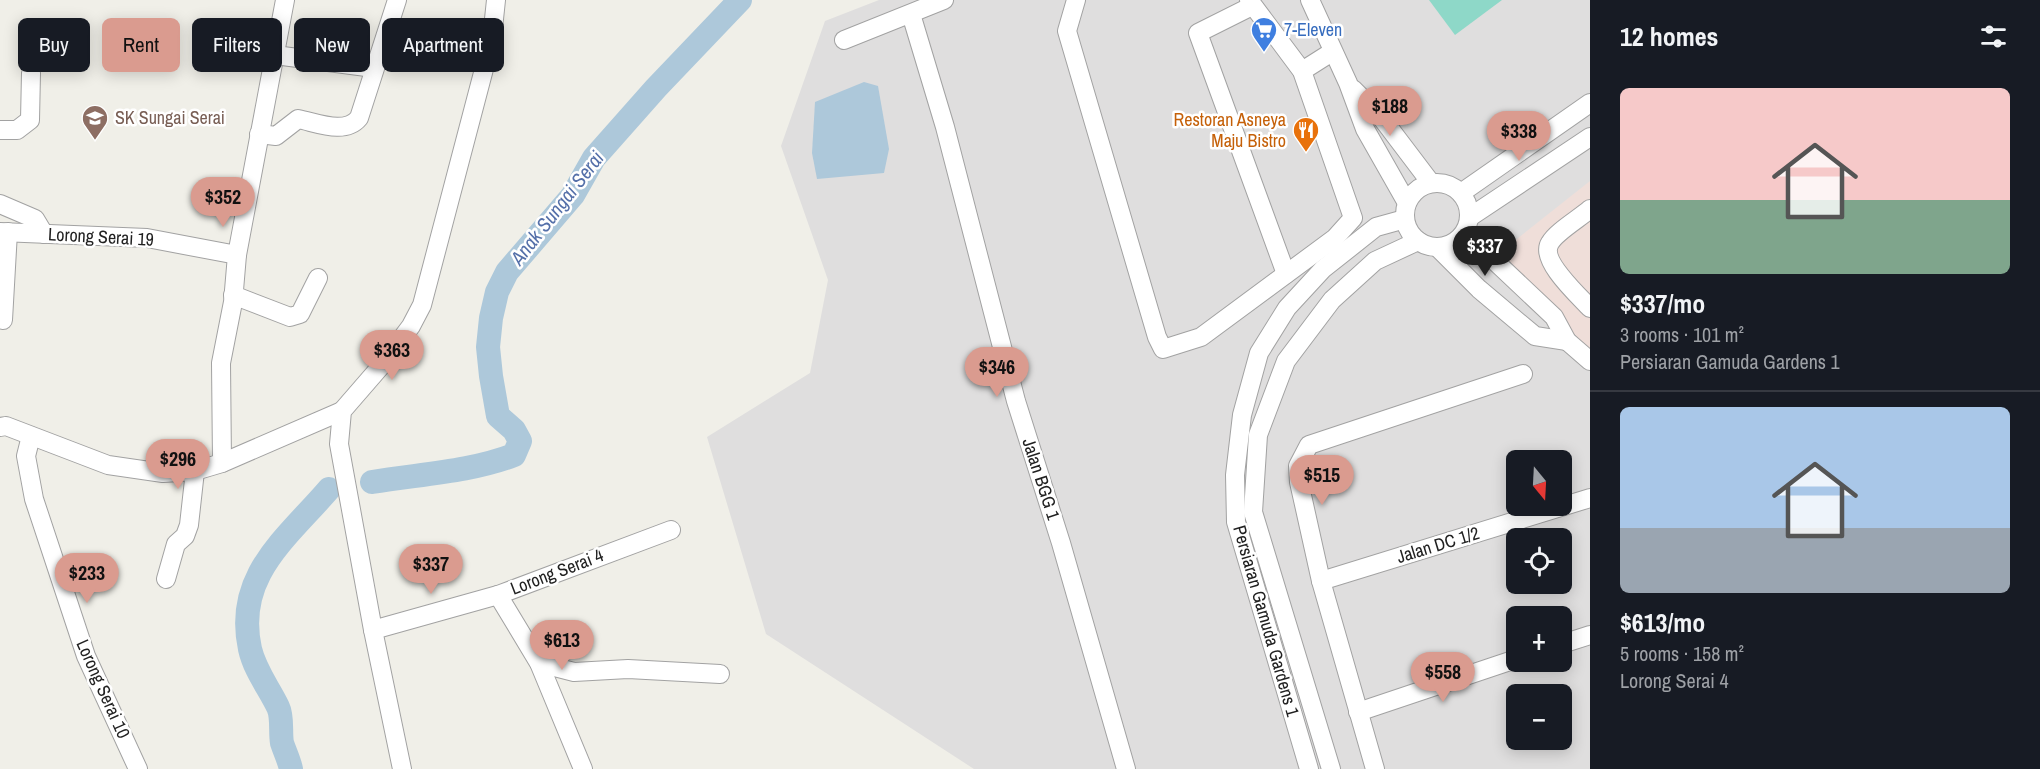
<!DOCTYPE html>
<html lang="en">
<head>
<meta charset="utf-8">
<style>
  :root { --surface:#171b24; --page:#20242c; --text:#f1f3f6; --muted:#9ea1a6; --line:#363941; --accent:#da9b8f }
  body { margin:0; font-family:"Archivo Narrow",sans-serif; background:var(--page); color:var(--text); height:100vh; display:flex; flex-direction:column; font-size:22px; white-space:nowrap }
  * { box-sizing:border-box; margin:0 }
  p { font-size:20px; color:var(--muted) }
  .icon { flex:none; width:33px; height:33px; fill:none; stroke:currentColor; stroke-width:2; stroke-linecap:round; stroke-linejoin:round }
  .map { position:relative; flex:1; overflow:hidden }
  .side { display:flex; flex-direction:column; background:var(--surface); width:450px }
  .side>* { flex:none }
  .hud { position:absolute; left:18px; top:18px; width:570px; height:54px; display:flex; gap:12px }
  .needle { width:39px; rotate:162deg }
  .buttons { position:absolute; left:1506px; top:450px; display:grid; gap:12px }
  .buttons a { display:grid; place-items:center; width:66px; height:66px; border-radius:9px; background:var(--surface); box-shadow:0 3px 15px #0003; font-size:30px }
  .price { position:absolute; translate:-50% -51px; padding:0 14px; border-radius:21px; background:var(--accent); color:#111; font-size:20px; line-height:39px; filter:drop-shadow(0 2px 3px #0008) }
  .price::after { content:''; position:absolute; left:50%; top:36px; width:18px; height:14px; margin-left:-9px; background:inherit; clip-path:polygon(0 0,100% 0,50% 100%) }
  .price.on { background:#222; color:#fff }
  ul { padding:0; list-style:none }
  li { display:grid; align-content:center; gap:12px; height:318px; padding:0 30px }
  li+li { border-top:2px solid var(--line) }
  li span { display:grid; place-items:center; height:186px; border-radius:9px; color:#555 }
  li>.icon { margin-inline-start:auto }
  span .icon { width:108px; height:108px; fill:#fffc; stroke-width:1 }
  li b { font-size:26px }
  h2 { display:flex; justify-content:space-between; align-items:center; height:72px; padding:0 30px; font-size:26px }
  .chip { padding:0 21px; border-radius:9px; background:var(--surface); box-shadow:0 3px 15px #0003; font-size:21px; line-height:54px }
  .chip.on { background:var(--accent); color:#111 }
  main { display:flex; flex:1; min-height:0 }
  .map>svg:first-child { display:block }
  .residential { fill:#dfdede; fill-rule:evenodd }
  .commercial { fill:#efded9 }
  .pitch { fill:#8ed8c8 }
  .water { fill:#adc8da }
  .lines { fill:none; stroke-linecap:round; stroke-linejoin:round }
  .river { stroke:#adc8da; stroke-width:24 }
  .minor-casing { stroke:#a2a2a2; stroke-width:20 }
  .minor { stroke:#fff; stroke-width:18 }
  .labels { text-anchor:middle; stroke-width:5; stroke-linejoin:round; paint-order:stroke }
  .shop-label { font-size:18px; fill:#366cbe; stroke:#fff; text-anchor:start }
  .education-label { font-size:18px; fill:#785e54; stroke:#fff; text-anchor:start }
  .food-label { font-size:18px; fill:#c56008; stroke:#fff; text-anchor:end }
  .street-label { font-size:18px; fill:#212121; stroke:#fff }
  .water-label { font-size:20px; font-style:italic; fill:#5570a9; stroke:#fff }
</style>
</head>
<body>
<main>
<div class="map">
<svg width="1590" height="769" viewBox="0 0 1590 769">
  <rect width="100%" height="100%" fill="#f0efe8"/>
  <path class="residential" d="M879 0H1590V769H974L766 634 707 437 810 373 828 280 781 146 825 21ZM1516 460H1562V506H1516ZM1516 538H1562V584H1516ZM1516 616H1562V662H1516ZM1516 694H1562V740H1516Z"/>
  <path class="commercial" d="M1590 181V366L1532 299 1498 254Z"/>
  <path class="pitch" d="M1429 0H1502L1455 35Z"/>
  <path class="water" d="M864 82 878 86 889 149 884 173 817 179 812 153 815 102Z"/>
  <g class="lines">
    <g class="river">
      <path d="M372 482C419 474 470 472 514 455L520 441 514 430 498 416 491 376 488 347 491 318 497 292 507 272 573 195 594 158 656 88 740 0"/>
      <path d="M291 769C289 760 285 752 282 743 280 732 283 717 278 707 269 688 255 671 250 649 234 576 286 539 329 489"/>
    </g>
    <g class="minor-casing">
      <g id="minor">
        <path d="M1076 0 1067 31 1157 337 1163 349 1201 337 1335 238 1353 218 1302 71 1249 0"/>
        <path d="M1310 0 1348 83 1365 129 1407 203"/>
        <path d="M1252 6 1198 33 1286 274"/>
        <path d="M911 14 945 127 1016 401 1061 543 1126 769"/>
        <path d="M844 40 944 0"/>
        <path d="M275 55 374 68"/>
        <path d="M1302 71 1332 52"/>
        <path d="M1353 89 1381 117 1431 183"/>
        <path d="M0 130H17L30 120 31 73"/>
        <path d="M259 134 276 136 298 119C318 123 345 135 359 118L397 0"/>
        <circle cx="1437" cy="215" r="32"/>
        <path d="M1461 193 1590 103"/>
        <path d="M0 204 35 219 44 234"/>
        <path d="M1590 209C1580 218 1556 232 1550 243 1539 260 1579 296 1590 308"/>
        <path d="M1470 217 1590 137"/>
        <path d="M0 232 147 238 237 255"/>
        <path d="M1465 233 1554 317 1567 341 1590 361"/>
        <path d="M1438 248 1479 289 1535 336 1567 341"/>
        <path d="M233 295 290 317 300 314 318 278"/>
        <path d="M3 320 8 232"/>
        <path d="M0 427 6 426 108 465 163 473 195 471 222 463 342 411"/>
        <path d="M31 436 26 456 34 499 86 656 138 769"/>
        <path d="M222 463 221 363 233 302 237 255 285 0"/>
        <path d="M166 579 176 544 185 536 189 525 195 471"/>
        <path d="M1321 581 1590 498"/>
        <path d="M498 595 539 663 583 769"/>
        <path d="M373 630 498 595 671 530"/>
        <path d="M1562 644 1590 635"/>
        <path d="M539 663 574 672 628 669 720 674"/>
        <path d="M1358 712 1516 659"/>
        <path d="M402 769 373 630 339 444 342 411 381 366 411 326 422 305 484 69 492 38 496 0"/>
        <path d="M1309 769 1236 522 1235 475 1242 415 1259 353 1287 308 1323 269 1376 227 1405 219"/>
        <path d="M1331 769 1253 512 1258 435 1286 361 1332 300 1375 261 1418 241"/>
        <path d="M1375 769 1321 581 1299 482 1298 466 1309 445 1523 374"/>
      </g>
    </g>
    <use href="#minor" class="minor"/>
  </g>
  <defs>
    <g id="supermarket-pin" transform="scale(1.35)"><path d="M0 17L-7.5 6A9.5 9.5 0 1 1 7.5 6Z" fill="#3f7fe0" stroke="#fff"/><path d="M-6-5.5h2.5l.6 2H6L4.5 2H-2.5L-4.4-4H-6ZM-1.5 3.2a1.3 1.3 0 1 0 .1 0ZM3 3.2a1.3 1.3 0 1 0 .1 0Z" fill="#fff"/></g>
    <g id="school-pin" transform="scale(1.35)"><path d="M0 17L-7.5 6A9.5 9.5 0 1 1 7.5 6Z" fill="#8d6e63" stroke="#fff"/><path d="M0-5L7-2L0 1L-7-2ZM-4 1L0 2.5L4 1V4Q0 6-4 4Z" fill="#fff"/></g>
    <g id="restaurant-pin" transform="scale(1.35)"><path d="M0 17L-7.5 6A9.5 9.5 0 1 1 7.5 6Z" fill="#e8710a" stroke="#fff"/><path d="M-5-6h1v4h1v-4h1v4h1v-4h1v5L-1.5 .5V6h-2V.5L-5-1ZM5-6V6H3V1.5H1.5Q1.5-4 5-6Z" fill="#fff"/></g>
  </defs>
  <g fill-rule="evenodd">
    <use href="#supermarket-pin" x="1264" y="30"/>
    <use href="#school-pin" x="95" y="118"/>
    <use href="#restaurant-pin" x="1306" y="130"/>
  </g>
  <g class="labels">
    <g class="shop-label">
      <text x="1284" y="36">7-Eleven</text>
    </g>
    <g class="education-label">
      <text x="115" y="124">SK Sungai Serai</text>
    </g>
    <g class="food-label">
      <text x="1286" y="126">Restoran Asneya<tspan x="1286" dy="21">Maju Bistro</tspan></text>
    </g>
    <g class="street-label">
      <text transform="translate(101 237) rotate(3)" y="6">Lorong Serai 19</text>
      <text transform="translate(1041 479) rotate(72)" y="6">Jalan BGG 1</text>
      <text transform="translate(1438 545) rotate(-17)" y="6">Jalan DC 1/2</text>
      <text transform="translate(557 572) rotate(-21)" y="6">Lorong Serai 4</text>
      <text transform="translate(1266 621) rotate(74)" y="6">Persiaran Gamuda Gardens 1</text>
      <text transform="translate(103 689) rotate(66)" y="6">Lorong Serai 10</text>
    </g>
    <g class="water-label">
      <text transform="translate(557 208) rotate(-52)" y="7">Anak Sungai Serai</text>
    </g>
  </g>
</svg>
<div class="buttons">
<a><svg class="needle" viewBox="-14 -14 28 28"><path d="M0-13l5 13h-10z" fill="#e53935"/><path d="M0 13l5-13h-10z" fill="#9ea1a6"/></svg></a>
<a><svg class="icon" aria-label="locate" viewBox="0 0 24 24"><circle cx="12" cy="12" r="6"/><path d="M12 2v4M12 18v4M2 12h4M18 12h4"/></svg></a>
<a>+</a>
<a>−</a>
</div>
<b class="price" style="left:1390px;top:137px">$188</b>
<b class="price" style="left:1519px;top:162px">$338</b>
<b class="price" style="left:223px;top:228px">$352</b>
<b class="price on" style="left:1485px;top:277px">$337</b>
<b class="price" style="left:392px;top:381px">$363</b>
<b class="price" style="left:997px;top:398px">$346</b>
<b class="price" style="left:178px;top:490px">$296</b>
<b class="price" style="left:1322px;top:506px">$515</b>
<b class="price" style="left:431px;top:595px">$337</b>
<b class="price" style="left:87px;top:604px">$233</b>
<b class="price" style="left:562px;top:671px">$613</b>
<b class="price" style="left:1443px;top:703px">$558</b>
<div class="hud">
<a class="chip">Buy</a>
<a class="chip on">Rent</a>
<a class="chip">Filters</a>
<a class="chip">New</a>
<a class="chip">Apartment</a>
</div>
</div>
<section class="side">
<h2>12 homes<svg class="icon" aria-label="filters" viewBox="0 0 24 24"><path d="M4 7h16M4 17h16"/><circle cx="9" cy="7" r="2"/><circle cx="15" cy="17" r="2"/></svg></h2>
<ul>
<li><span style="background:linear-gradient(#f6c9c9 60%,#7fa58c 0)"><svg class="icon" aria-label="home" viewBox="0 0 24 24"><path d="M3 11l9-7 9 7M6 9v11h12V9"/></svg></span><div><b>$337/mo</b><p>3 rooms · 101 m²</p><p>Persiaran Gamuda Gardens 1</p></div></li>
<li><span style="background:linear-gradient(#a9c7e8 65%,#9aa5b1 0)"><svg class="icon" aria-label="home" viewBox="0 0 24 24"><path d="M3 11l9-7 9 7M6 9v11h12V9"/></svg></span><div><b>$613/mo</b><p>5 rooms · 158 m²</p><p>Lorong Serai 4</p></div></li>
</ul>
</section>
</main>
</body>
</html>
